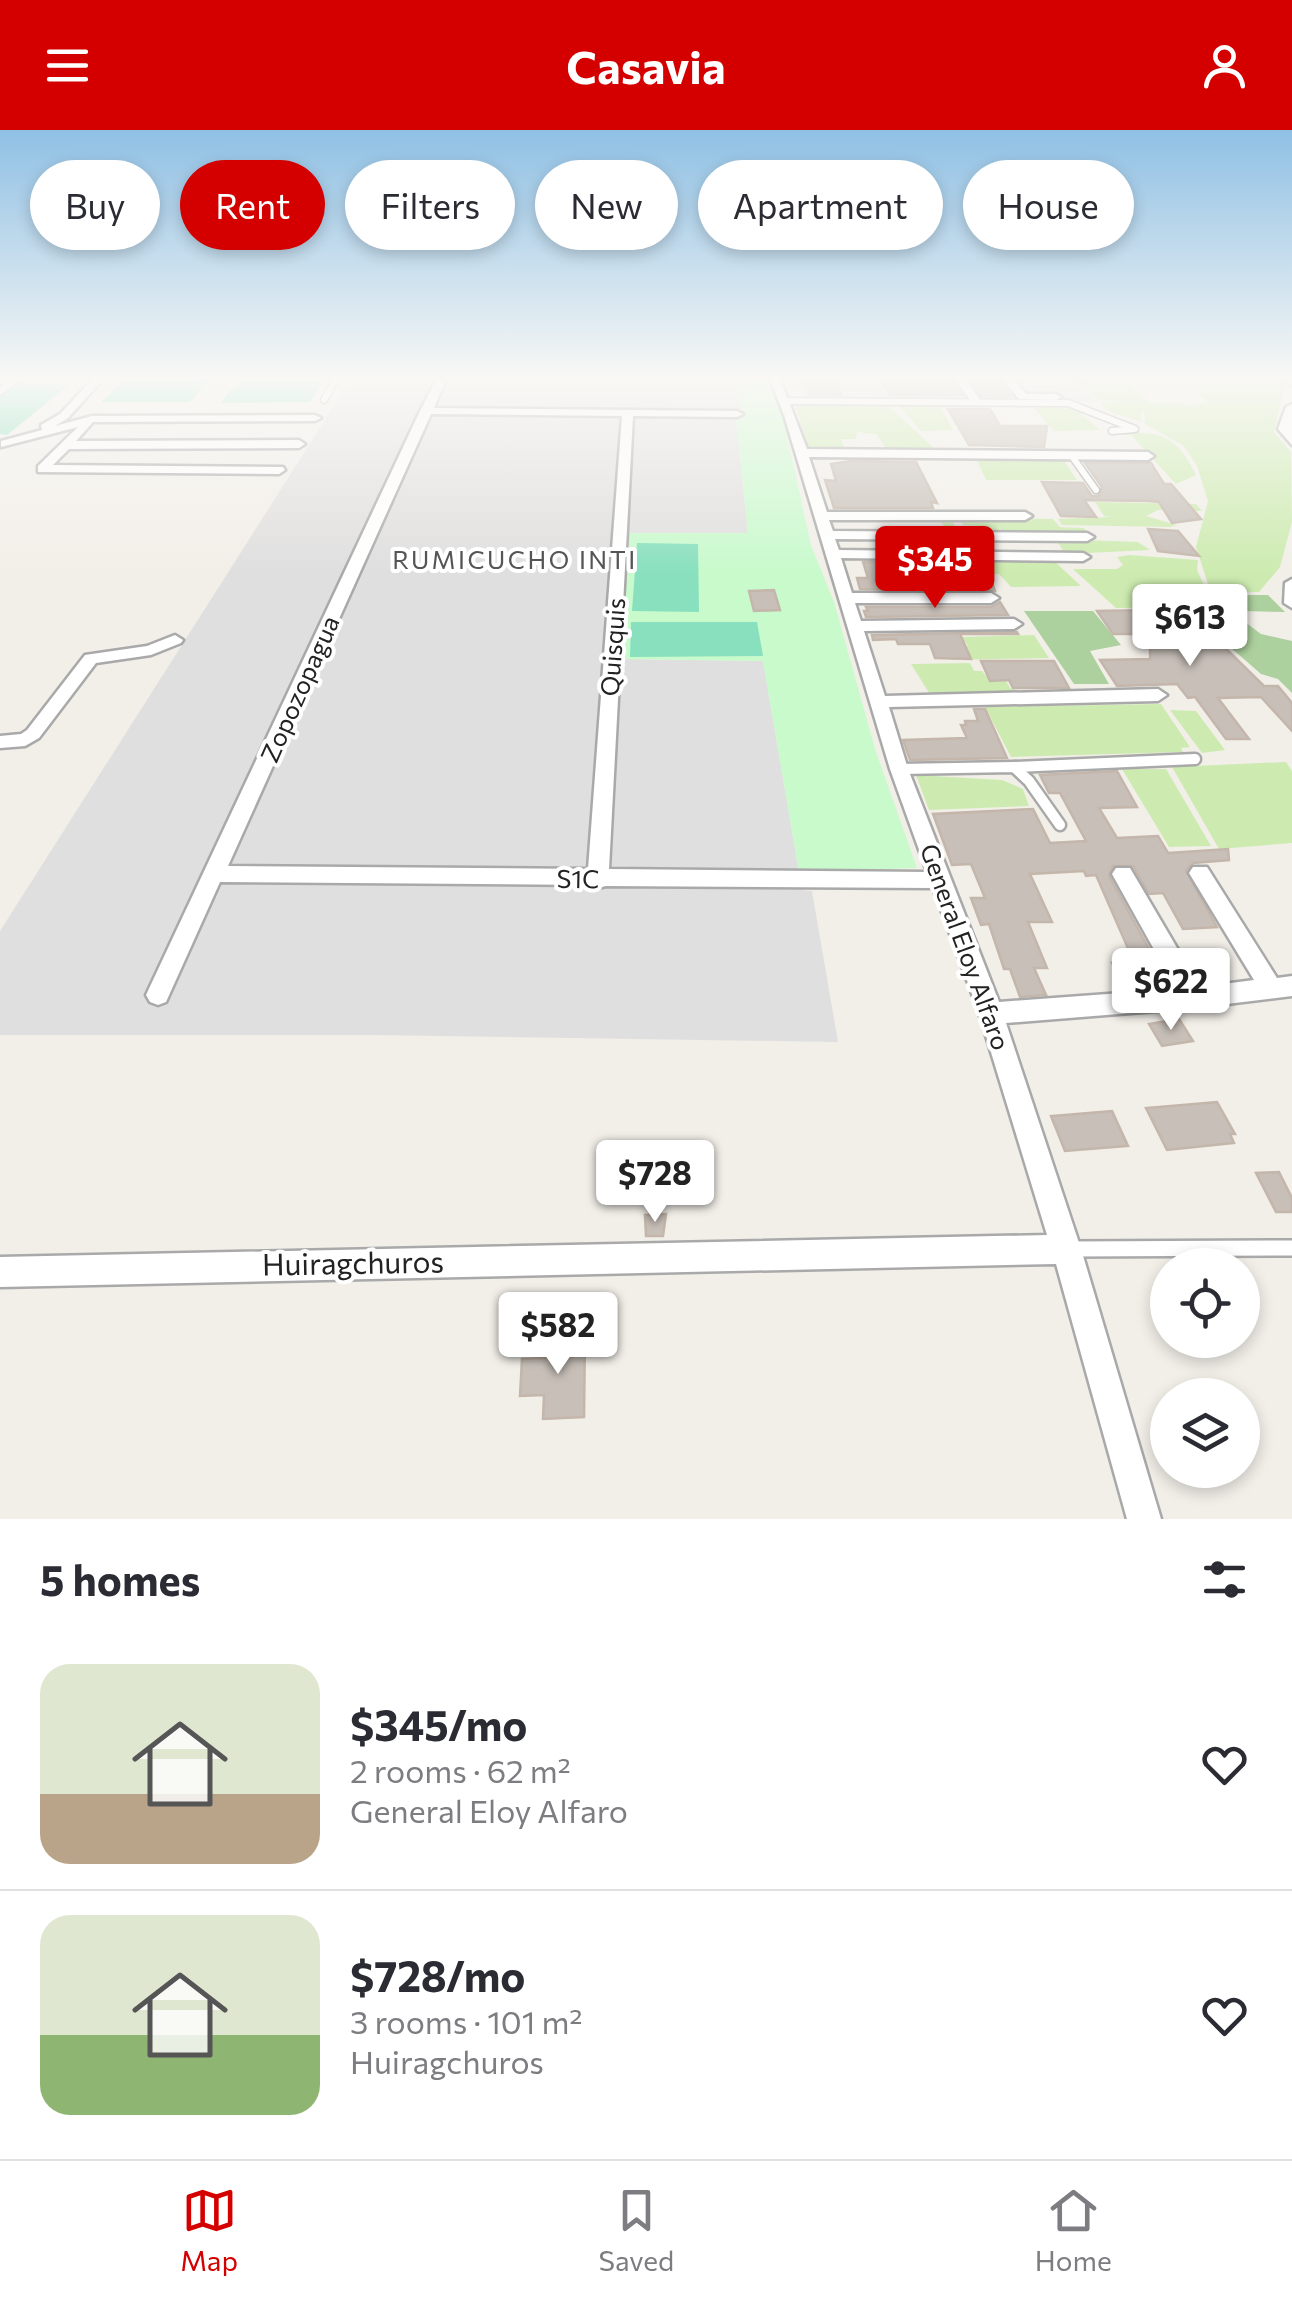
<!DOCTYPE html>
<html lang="en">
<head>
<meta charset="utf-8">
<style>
  :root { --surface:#fff; --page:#f7f7f7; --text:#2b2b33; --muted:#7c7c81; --line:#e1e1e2; --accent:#d40000 }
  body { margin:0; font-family:Commissioner,sans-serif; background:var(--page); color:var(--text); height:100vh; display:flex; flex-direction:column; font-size:38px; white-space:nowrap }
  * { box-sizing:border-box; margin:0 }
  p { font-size:32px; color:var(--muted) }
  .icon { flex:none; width:55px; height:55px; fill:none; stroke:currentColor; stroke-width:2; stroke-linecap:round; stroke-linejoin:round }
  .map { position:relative; height:1389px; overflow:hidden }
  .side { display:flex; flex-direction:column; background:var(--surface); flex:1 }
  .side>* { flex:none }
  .guide { position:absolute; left:30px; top:30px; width:1232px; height:90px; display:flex; gap:20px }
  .tools { position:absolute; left:1150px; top:1118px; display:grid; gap:20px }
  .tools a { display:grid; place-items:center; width:110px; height:110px; border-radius:50%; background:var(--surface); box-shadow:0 5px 15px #0003; font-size:50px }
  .price { position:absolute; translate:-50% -85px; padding:0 22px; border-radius:10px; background:#fff; color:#222; font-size:32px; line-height:65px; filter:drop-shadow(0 2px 5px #0008) }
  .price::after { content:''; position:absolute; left:50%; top:60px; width:30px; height:22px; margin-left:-15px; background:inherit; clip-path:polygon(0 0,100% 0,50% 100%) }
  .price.selected { background:var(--accent); color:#fff }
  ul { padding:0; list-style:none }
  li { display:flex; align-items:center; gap:30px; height:250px; padding:0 40px }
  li+li { border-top:2px solid var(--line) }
  li span { display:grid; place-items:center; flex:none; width:280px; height:200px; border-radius:30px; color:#555 }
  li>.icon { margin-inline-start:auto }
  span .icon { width:120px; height:120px; fill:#fffc; stroke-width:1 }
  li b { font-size:42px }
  h2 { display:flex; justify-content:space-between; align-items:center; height:120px; padding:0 40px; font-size:42px }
  .pill { padding:0 35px; border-radius:45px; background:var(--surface); box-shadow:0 5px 15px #0003; font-size:35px; line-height:90px }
  .pill.selected { background:var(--accent); color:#fff }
  header { display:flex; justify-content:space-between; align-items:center; height:130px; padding:0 40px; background:var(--accent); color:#fff; font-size:45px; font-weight:700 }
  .tabs { display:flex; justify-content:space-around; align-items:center; height:140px; border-top:2px solid var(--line); background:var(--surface); font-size:28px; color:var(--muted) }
  .tabs a { display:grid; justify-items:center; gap:5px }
  .tabs .selected { color:var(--accent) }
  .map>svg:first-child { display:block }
  .residential { fill:#e0dfdf }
  .grass { fill:#cdebb0 }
  .forest { fill:#add19e }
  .park { fill:#c8facc }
  .pitch { fill:#88e0be }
  .building { fill:#c7bfb8; stroke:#c4b6ab; stroke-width:2.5 }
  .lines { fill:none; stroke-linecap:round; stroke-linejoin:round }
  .lane-far2-casing { stroke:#a9a9a9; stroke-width:9 }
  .lane-far1-casing { stroke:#a9a9a9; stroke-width:15 }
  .lane-casing { stroke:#a9a9a9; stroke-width:20 }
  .street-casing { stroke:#a9a9a9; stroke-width:5 }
  .lane-far2 { stroke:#fff; stroke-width:6 }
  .lane-far1 { stroke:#fff; stroke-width:10 }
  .lane { stroke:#fff; stroke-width:15 }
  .street { fill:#fff; fill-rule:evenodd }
  .labels { text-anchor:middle; stroke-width:8; stroke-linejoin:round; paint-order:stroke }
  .far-quarter-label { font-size:25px; letter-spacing:2.5px; fill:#555; stroke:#fff }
  .street-label { font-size:25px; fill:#222; stroke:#fff }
  .near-street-label { font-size:30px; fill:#222; stroke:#fff }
</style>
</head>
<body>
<header><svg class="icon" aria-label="menu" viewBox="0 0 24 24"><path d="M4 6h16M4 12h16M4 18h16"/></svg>Casavia<svg class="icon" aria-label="person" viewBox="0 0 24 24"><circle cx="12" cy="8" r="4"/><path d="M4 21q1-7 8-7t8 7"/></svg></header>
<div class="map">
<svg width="1292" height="1389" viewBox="0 0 1292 1389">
  <rect width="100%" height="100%" fill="#f2efe9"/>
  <g class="residential">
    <path d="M351 249H737L742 288 736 289 748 403 621 529 763 531 802 760 812 761 838 912 372 905H0V801Z"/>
    <path d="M797 249H1073L1098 272 806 270Z"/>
  </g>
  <g class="grass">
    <path d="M1180 249H1274L1285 255 1274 302 1291 322 1292 392 1280 437 1259 462 1211 463 1196 417 1208 371 1197 336 1184 316 1145 294 1144 281 1140 285 1143 292 1110 282 1100 273 1117 271 1098 270 1080 252 1131 253 1149 272 1186 273 1182 276 1207 272Z"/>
    <path d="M885 273 935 319 888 321 876 304 857 302 856 309H841L845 320H809L795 274Z"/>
    <path d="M897 274H939L953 300 921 301Z"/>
    <path d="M1038 274 1075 278 1100 300 1054 301 1034 278H1041Z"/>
    <path d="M1111 302C1156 303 1174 299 1196 345L1176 354 1132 306Z"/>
    <path d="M975 326 1062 328 1077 350H986Z"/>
    <path d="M1095 372 1196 374 1202 381 1158 380 1146 386 1177 395 1170 397 1062 395 1058 389 1111 387 1104 386Z"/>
    <path d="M937 388H952L955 397 979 396 963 395 958 388 1053 389 1060 397 1084 398 1089 405 1005 404 998 396 1001 403 942 404 944 396Z"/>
    <path d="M1056 409 1138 412 1150 420 1065 424Z"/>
    <path d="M1129 425 1198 430 1197 440 1204 455 1198 477 1116 478 1073 439H1117L1123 435 1117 427Z"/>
    <path d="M963 428 1052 429 1081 456 1011 457 999 444 969 445Z"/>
    <path d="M1034 505 1049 528 949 530V518L968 516 962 507Z"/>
    <path d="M970 533 974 541H982L991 552 1006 551 1010 558 1027 564 931 566 911 534Z"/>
    <path d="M1161 574 1190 617 1181 618 1183 622 1011 627 985 577Z"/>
    <path d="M1170 580 1196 581 1225 620 1202 623Z"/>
    <path d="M1286 632 1292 641V713L1219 719 1172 637Z"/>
    <path d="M1122 639H1166L1211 716 1169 717Z"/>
    <path d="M916 645 1002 650 1023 659 1029 676 929 680Z"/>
  </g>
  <g class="forest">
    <path d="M1208 465H1268L1285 482 1203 480Z"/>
    <path d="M1024 481H1093L1121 515 1090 521 1109 554H1074Z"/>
    <path d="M1172 482 1233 483 1261 504 1292 511V563L1278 549 1261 544 1214 503 1190 500Z"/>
  </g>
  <path class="park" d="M737 249H769L783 287 811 415 834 472 876 622 917 738 799 742 763 531 621 529 630 403H748L736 288 742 287Z"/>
  <g class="pitch">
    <path d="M125 249H210L190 272H101Z"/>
    <path d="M240 249H325L310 272 220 273Z"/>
    <path d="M13 253 70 254 7 305 0 304V263Z"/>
    <path d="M637 413 698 414 699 482 632 481Z"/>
    <path d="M631 492H757L763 526 630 527Z"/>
  </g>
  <g class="building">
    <path d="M804 249H834L841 265 810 264Z"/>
    <path d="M881 249H951L962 265H890Z"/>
    <path d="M969 249H998L1011 266H982Z"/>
    <path d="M948 279H990L1000 296H1047L1044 317 969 315Z"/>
    <path d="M851 331 916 332 937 373 931 372 933 378H834L825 350 836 351 831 334Z"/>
    <path d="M1085 333H1151L1164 354H1171L1201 389 1172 393 1159 372 1149 371 1084 370 1096 387 1061 386 1042 352 1083 353 1092 366H1099L1102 357Z"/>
    <path d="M1148 399 1178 401 1199 426 1158 421Z"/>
    <path d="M863 432 985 434 995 461 860 459 857 448H868Z"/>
    <path d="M774 460 780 480 754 481 749 461Z"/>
    <path d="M1000 472 1008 485 866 487 864 481H868L866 477H991Z"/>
    <path d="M1157 480 1177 505 1211 504 1264 556H1278L1292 573V601L1261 567 1218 568 1249 609H1226L1195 567 1188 568 1177 554 1117 556 1100 530 1150 529V504H1113L1097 481Z"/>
    <path d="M1017 502 1018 504H960L971 529 935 528 930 514H898L896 509 873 510 872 505Z"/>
    <path d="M981 531H1054L1069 558H1013L1009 550 990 551Z"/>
    <path d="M974 579H985L1007 628 910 630 903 610 967 608 961 595H966L965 591H978Z"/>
    <path d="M1117 641 1137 677 1099 678 1117 708 1158 706 1168 723 1228 719 1229 730 1193 733 1186 741 1217 797 1183 799 1163 763 1149 764 1133 736H1113L1109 746 1164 846 1141 847 1147 857 1125 859 1112 833 1134 832 1096 745 1086 746 1084 741 1030 744 1052 792H1028L1047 838H1034L1046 865 1020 867 1010 839H1004L989 794 981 795 971 768H985L971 734 952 735 933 684 1033 679 1050 713 1086 711 1060 663H1049L1040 645Z"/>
    <path d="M1179 889 1193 911 1162 916 1149 894Z"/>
    <path d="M1217 972 1235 1004H1230L1234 1013 1167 1020 1146 978Z"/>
    <path d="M1112 981 1128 1016 1065 1021 1051 986Z"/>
    <path d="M1279 1042 1292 1068V1082H1276L1256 1043Z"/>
    <path d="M666 1084 663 1106H646L645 1085Z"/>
    <path d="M585 1205 584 1287 543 1289 544 1265 520 1266 522 1229 545 1228 546 1207Z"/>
  </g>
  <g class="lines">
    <g class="lane-far2-casing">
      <g id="lane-far2">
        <path d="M0 261 18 249"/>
        <path d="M324 270 336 249"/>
        <path d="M785 271 1068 273 1135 299 1112 301"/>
        <path d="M1071 325 1096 360"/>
      </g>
    </g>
    <g class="lane-far1-casing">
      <g id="lane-far1">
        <path d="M1015 637 1195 629"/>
        <path d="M899 639 1014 637 1029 651 1060 695"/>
      </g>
    </g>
    <g class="lane-casing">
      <path id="lane" d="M1072 1119 1292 1118"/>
    </g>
    <g class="street-casing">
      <g id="street">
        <path d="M93 249H103L68 288 55 296 92 286 315 285 321 288 315 291 93 292 76 311 299 310 305 314 299 318 69 319 53 335 283 337 285 340 279 344 38 342V336L78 297 1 317V311L42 300 41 295 60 284Z"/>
        <path d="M770 249H780L807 319 1148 322 1154 326 1148 330 809 327 827 382H1025L1032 386 1025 390H829L833 401 1087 403 1094 407 1087 411 835 409 839 420 1083 423 1090 427 1083 431 841 428 852 463H991L999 468 991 473H855L861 491 1014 489 1022 494 1014 499 864 501 885 566 1158 559 1167 565 1158 571 889 577 908 639 999 872 1176 859 1112 744 1116 738H1130L1200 857 1254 850 1189 743 1193 737H1207L1277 848 1292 846V866L1194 878 1006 893 1081 1119 1161 1389H1127L1056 1134 0 1157V1127L1047 1105 979 883 933 758 606 756 598 758 590 755 220 752 166 872 158 875 150 872 146 865 420 281 435 252 440 249 445 252 434 278 737 281 743 284 737 287 633 286 609 739 927 742 890 639 784 285ZM431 284 622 286 588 739 228 736Z"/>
        <path d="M955 249H965L979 268 978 270H970Z"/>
        <path d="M1002 249H1012L1026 264H1056L1061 267 1056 270 1019 269Z"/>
        <path d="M1076 249H1087L1082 252Z"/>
        <path d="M1281 249H1292V255Z"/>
        <path d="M1292 274V315L1278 299 1286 277Z"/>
        <path d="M1292 449V478L1284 473 1285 453Z"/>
        <path d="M175 505 183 510 181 513 151 525 96 533 39 608 25 616 0 618V606L21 604 27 600 85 525 147 516Z"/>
      </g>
    </g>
    <use href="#lane-far2" class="lane-far2"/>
    <use href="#lane-far1" class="lane-far1"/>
    <use href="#lane" class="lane"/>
    <use href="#street" class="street"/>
  </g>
  <linearGradient id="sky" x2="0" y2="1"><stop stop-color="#8fc0e4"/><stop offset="0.56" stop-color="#f9f8f5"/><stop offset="1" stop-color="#f9f8f5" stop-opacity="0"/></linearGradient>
  <rect width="1292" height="443" fill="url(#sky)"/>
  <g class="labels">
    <g class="far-quarter-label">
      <text x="515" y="439">RUMICUCHO INTI</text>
    </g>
    <g class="street-label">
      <text transform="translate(613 517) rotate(-86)" y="9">Quisquis</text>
      <text transform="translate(300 559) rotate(-66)" y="9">Zopozopagua</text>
      <text transform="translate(578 749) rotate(1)" y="9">S1C</text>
      <text transform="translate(965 817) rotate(70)" y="9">General Eloy Alfaro</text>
    </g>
    <g class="near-street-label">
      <text transform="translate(353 1134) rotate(-1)" y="10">Huiragchuros</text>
    </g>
  </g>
</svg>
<div class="tools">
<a><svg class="icon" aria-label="locate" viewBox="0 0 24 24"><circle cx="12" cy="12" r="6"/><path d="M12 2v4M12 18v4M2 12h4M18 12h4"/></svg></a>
<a><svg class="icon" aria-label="layers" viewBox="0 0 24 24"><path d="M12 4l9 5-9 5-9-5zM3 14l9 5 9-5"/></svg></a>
</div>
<b class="price selected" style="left:935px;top:481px">$345</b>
<b class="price" style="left:1190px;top:539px">$613</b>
<b class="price" style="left:1171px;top:903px">$622</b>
<b class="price" style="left:655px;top:1095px">$728</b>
<b class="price" style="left:558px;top:1247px">$582</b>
<div class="guide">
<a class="pill">Buy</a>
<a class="pill selected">Rent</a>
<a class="pill">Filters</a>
<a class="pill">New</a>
<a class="pill">Apartment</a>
<a class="pill">House</a>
</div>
</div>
<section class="side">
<h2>5 homes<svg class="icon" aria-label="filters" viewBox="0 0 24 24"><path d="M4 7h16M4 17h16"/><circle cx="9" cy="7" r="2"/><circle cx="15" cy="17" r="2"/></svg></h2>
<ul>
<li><span style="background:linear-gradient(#dfe7d0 65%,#b9a48a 0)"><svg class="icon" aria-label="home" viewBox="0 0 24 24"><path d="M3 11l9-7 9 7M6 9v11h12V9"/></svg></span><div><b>$345/mo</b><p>2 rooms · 62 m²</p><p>General Eloy Alfaro</p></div><svg class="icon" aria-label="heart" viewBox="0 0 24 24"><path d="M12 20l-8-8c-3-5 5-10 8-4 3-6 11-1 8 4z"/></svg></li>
<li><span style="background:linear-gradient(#dfe7d0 60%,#8fb573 0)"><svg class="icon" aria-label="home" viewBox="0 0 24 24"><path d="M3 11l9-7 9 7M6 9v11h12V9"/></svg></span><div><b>$728/mo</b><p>3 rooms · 101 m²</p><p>Huiragchuros</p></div><svg class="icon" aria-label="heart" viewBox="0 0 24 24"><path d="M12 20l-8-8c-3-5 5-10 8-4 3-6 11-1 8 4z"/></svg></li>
</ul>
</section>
<nav class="tabs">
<a class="selected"><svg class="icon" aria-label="map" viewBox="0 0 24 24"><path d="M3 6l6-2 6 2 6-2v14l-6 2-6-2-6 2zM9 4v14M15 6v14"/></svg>Map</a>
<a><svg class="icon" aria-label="saved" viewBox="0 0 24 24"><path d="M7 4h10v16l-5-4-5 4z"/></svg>Saved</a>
<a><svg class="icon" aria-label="home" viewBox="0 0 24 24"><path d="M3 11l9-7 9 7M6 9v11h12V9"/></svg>Home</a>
</nav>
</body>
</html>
